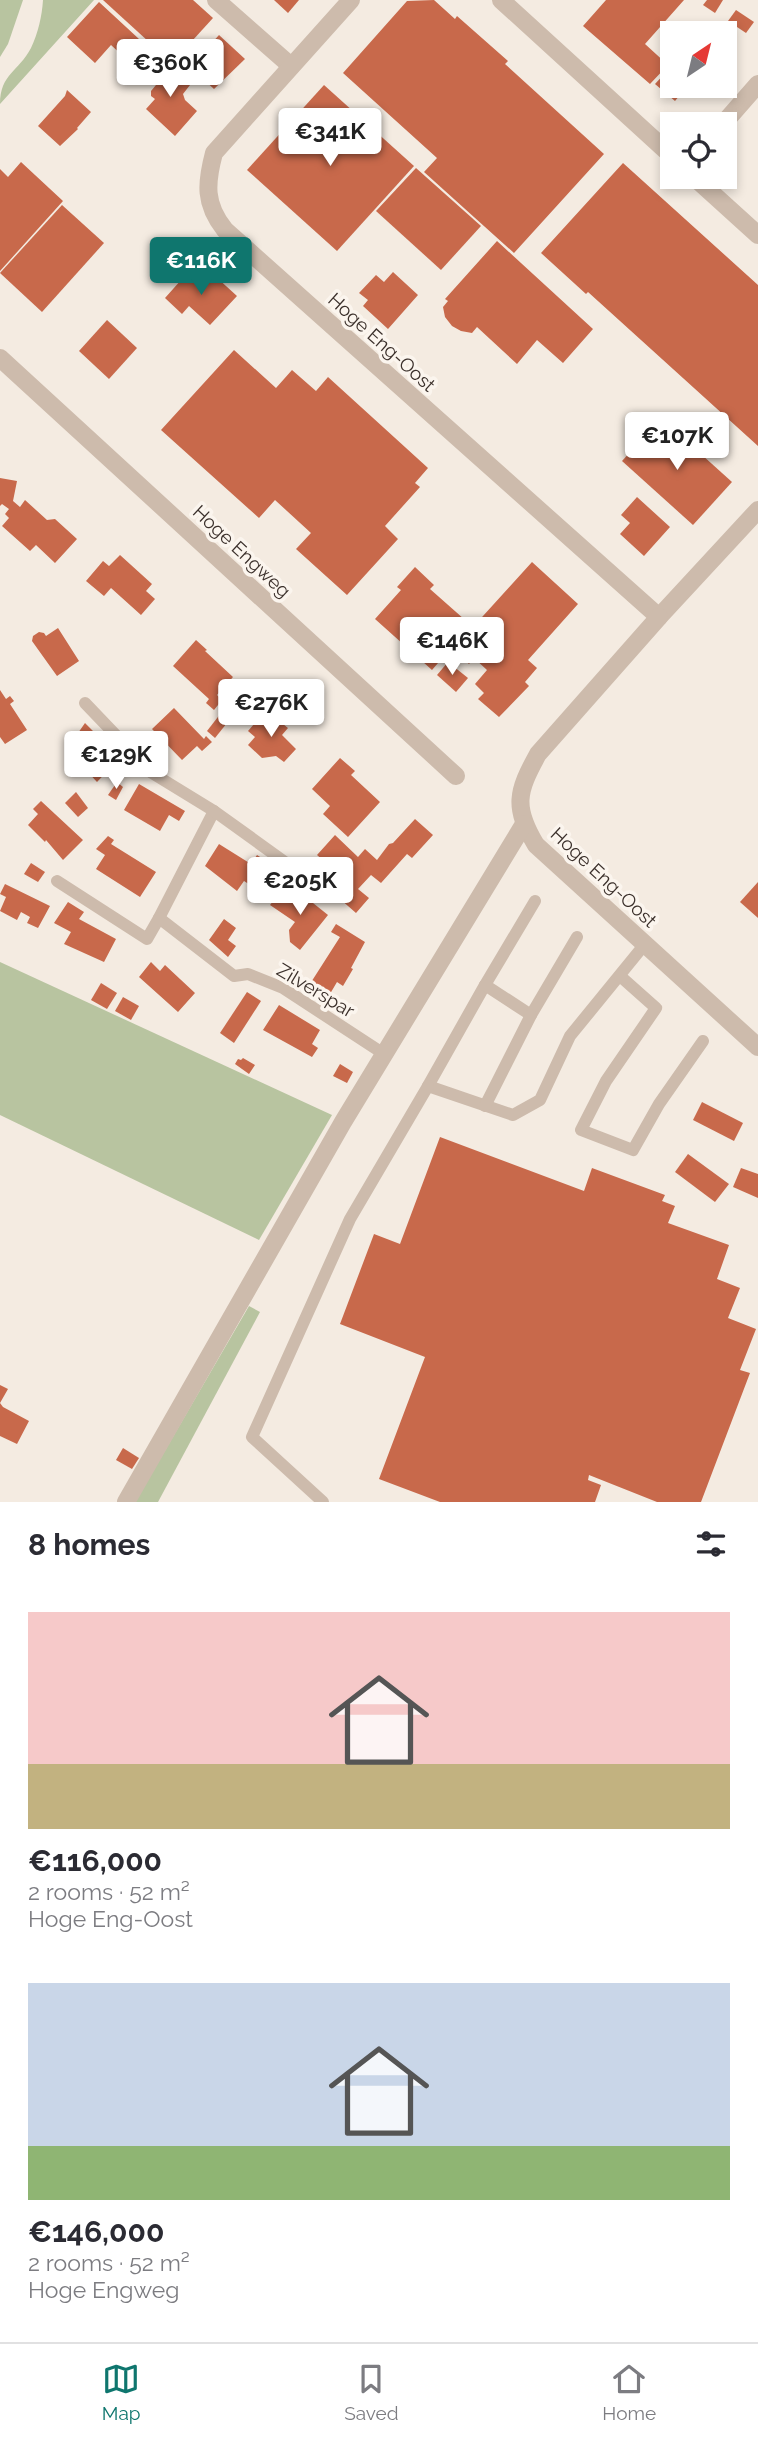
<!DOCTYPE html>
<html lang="en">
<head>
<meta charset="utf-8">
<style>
  :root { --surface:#fff; --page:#f7f7f7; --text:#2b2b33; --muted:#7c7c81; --line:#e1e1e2; --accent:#0f766e }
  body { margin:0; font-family:Raleway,sans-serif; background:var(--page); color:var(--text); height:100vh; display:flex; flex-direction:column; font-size:26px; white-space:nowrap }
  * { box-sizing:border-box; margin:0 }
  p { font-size:23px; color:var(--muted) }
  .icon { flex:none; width:38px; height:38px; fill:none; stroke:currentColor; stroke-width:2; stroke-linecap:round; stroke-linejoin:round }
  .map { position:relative; height:1502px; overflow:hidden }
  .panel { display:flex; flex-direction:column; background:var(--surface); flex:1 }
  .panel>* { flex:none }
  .needle { width:46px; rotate:35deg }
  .fabs { position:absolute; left:660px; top:21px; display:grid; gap:14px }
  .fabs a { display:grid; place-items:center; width:77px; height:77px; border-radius:0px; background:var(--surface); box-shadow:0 4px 10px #0003; font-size:35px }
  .price { position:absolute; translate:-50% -60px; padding:0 16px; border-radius:7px; background:#fff; color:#222; font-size:23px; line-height:46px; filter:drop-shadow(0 2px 4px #0008) }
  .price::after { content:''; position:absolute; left:50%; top:42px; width:21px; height:16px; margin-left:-10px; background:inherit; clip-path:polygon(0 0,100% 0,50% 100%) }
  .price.on { background:var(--accent); color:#fff }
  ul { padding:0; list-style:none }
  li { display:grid; align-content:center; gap:14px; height:371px; padding:0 28px }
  li span { display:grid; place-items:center; height:217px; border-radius:0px; color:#555 }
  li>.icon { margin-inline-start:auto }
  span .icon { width:126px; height:126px; fill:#fffc; stroke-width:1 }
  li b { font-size:30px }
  h2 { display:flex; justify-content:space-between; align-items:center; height:84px; padding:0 28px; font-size:30px }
  .tabs { display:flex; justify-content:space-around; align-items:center; height:98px; border-top:2px solid var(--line); background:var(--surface); font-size:19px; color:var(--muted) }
  .tabs a { display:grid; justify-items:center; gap:4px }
  .tabs .on { color:var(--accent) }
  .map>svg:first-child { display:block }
  .green { fill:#b8c4a0 }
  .building { fill:#c8694b }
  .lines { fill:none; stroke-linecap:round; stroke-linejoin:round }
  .service { stroke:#cdbbac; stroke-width:12 }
  .minor { stroke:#cdbbac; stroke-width:18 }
  .labels { text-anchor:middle; stroke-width:7; stroke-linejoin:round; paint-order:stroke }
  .street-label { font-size:19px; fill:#3b302b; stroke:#fbf5ee }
</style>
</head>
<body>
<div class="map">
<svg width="758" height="1502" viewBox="0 0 758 1502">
  <rect width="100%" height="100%" fill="#f4ebe1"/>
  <g class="green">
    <path d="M0 0H23L8 44 0 57Z"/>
    <path d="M43 0H94L0 104C0 74 19 71 31 48 38 33 42 16 43 0Z"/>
    <path d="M0 962 332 1115 259 1240 0 1115Z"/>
    <path d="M249 1306 260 1312 158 1502H135Z"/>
  </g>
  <g class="building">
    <path d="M103 0H193L213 18 172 63Z"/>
    <path d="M274 0H299L288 13Z"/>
    <path d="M434 0 455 19 457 16 508 61 505 64 604 154 514 253 424 172 437 158 343 73 407 1Z"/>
    <path d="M606 0H684L645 44 668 65 650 84 583 26Z"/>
    <path d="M707 0H723L715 13 703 5Z"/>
    <path d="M99 2 139 39 124 57 111 45 95 63 67 37Z"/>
    <path d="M736 10 754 22 746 33 728 21Z"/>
    <path d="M219 35 245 59 214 89 190 67Z"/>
    <path d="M724 39 737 51 724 65Z"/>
    <path d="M163 61 190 85 183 94 185 100 197 111 175 136 146 109 155 99 151 96V91L156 85 148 78Z"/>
    <path d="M667 71 672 76V86H683L686 88 675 101 655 84Z"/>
    <path d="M324 85 414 166 337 251 247 170Z"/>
    <path d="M67 90 91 112 77 128 78 129 60 146 38 126 65 96Z"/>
    <path d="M21 162 63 201 0 271V169L8 177Z"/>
    <path d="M623 163 758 285V446L588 292 586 294 541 253Z"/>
    <path d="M416 168 481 226 441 270 376 211Z"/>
    <path d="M62 205 104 243 42 312 0 273Z"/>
    <path d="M497 241 593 329 563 363 537 340 517 364 477 327 472 333 461 331 452 326 445 317 443 307 448 301 445 299Z"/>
    <path d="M190 270 207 285 215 276 237 296 210 325 189 306 182 314 165 298Z"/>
    <path d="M393 272 418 295 388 329 363 306 368 300 359 293 376 275 384 282Z"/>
    <path d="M107 320 137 348 109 379 79 351Z"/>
    <path d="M234 350 276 388 292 370 316 391 328 377 428 468 415 483 420 487 385 526 398 539 347 595 296 549 311 533 275 500 259 518 161 430Z"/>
    <path d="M661 418 732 482 693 525 622 461Z"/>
    <path d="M0 478 17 481 13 501 20 507 25 500 47 520 55 519 77 539 55 563 36 545 30 551 2 526 9 518 5 514 9 509 2 504 0 506Z"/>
    <path d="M637 497 670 527 644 556 620 534 630 523 621 515Z"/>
    <path d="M120 555 152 584 146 591 155 599 141 615 111 588 104 596 86 581 103 561 109 566Z"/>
    <path d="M532 562 578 604 528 660 537 668 525 682 529 686 499 717 478 699 484 693 475 684 487 670 474 658 469 664 451 648 432 670 375 619 401 590 397 587 415 567 434 585 430 589 473 627Z"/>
    <path d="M58 628 79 661 57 676 32 641 33 636 39 632 44 633 46 636Z"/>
    <path d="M196 640 207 650 205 651 233 677 217 695 222 700 214 710 206 703 209 699 173 666Z"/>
    <path d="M448 662 468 678 456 692 437 675Z"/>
    <path d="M0 690 6 699 10 696 14 701 10 704 27 730 5 744 0 737Z"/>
    <path d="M174 708 204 739 206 736 212 742 202 751 197 746 182 760 152 729Z"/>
    <path d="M221 713 231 718 215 738 207 731Z"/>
    <path d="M261 716 268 722 273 716 288 728 282 735 296 749 284 762 276 756 262 758 248 745 255 737 248 731Z"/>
    <path d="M85 723 94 732 90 737 116 762 97 782 71 754 74 750 69 746Z"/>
    <path d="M340 758 355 771 351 775 380 802 348 837 323 814 330 806 312 789Z"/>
    <path d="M117 782 123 787 116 800 108 795Z"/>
    <path d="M139 784 185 811 179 821 169 815 160 831 124 810Z"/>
    <path d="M76 792 88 808 78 817 65 803Z"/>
    <path d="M41 801 83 840 63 860 46 840 45 842 28 825 38 814 33 809Z"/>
    <path d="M415 819 433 835 412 858 407 854 381 883 371 875 358 889 369 898 356 913 340 899 352 885 317 855 335 835 358 857 365 849 377 860 389 844 393 843Z"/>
    <path d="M108 836 114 840 111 844 156 872 140 897 96 869 105 855 96 849Z"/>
    <path d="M219 844 251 864 257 855 271 864 265 874 268 875 258 890 244 881 237 891 205 866Z"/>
    <path d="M31 863 45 872 38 882 24 874Z"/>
    <path d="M758 882V918L740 902Z"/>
    <path d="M5 884 50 906 38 928 27 923 30 917 21 912 17 920 0 911 6 897 0 894Z"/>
    <path d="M298 891 328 915 300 950 290 942 289 930 295 922 270 905 280 892 291 900Z"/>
    <path d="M68 902 84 912 79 919 116 939 104 962 64 944 71 932 54 923Z"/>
    <path d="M224 919 236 928 228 940 236 946 228 957 209 940Z"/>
    <path d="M336 924 365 942 351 968 353 969 343 986 337 982 327 999 308 987 340 937 331 932Z"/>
    <path d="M151 962 160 971 165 965 195 993 178 1012 139 977Z"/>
    <path d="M101 983 117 993 107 1009 91 1000Z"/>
    <path d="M247 992 261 1001 234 1043 220 1033Z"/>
    <path d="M123 997 139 1006 131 1020 115 1011Z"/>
    <path d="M279 1005 320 1030 312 1044 318 1048 312 1057 263 1030Z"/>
    <path d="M243 1058 255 1065 249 1074 235 1064 238 1059 241 1060Z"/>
    <path d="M340 1064 353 1072 347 1083 333 1076Z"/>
    <path d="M702 1102 743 1123 734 1141 693 1120Z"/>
    <path d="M440 1137 584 1191 592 1168 665 1195 662 1201 675 1206 668 1223 729 1245 717 1279 740 1288 728 1318 756 1329 740 1370 750 1373 701 1502H657L589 1475 588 1480 601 1485 595 1502H440L379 1479 425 1357 340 1324 374 1234 400 1244Z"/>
    <path d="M688 1154 729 1184 715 1202 675 1172Z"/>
    <path d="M741 1168 758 1174V1198L733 1187Z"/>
    <path d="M0 1385 8 1389 0 1403 3 1407 29 1421 17 1444 0 1436Z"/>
    <path d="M123 1448 139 1458 132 1469 116 1460Z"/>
  </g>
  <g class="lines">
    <g class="service">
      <path d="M85 703 152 773 214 811 159 918"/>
      <path d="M214 811 296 870"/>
      <path d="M57 881 147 939 159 918 234 976 248 974 283 988 384 1054"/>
      <path d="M535 901 485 985 428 1086 513 1115 540 1100 570 1036 645 944"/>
      <path d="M620 976 656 1008 606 1081 581 1130 633 1150 659 1104 703 1041"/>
      <path d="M485 985 531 1015 577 937"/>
      <path d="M485 1106 531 1015"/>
      <path d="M323 1502 252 1437 350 1219 428 1086"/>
    </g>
    <g class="minor">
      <path d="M216 0 291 66"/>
      <path d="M351 0 214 153C206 183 204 204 225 230L659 617 758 510"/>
      <path d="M501 0 672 156"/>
      <path d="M723 124 758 84"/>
      <path d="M694 177 758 235"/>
      <path d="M0 358 456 776"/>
      <path d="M659 617 538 754C517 792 513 807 536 845L758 1047"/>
      <path d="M126 1502 343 1122 524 824"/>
    </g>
  </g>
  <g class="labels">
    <g class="street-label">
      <text transform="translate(382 342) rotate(42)" y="7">Hoge Eng-Oost</text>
      <text transform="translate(242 551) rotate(43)" y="7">Hoge Engweg</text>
      <text transform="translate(604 877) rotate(43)" y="7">Hoge Eng-Oost</text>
      <text transform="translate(316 990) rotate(31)" y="7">Zilverspar</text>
    </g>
  </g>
</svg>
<div class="fabs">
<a><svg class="needle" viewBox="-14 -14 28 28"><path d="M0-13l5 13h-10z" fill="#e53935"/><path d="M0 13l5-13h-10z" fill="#7c7c81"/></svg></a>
<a><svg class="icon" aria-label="locate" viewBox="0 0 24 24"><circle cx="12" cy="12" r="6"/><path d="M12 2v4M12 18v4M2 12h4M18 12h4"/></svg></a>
</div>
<b class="price" style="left:170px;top:99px">€360K</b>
<b class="price" style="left:330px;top:168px">€341K</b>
<b class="price on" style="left:201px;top:297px">€116K</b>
<b class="price" style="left:677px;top:472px">€107K</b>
<b class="price" style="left:452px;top:677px">€146K</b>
<b class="price" style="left:271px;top:739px">€276K</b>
<b class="price" style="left:116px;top:791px">€129K</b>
<b class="price" style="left:300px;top:917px">€205K</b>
</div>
<section class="panel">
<h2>8 homes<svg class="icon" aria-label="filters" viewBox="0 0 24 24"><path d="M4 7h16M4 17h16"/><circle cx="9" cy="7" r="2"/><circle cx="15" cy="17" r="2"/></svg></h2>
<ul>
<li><span style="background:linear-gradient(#f6c9c9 70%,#c2b280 0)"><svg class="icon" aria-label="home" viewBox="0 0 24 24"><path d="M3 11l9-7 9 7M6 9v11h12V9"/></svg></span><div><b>€116,000</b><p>2 rooms · 52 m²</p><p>Hoge Eng-Oost</p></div></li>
<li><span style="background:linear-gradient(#c9d6e8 75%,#8fb573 0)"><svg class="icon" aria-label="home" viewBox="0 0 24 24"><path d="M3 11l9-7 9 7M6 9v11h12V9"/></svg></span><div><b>€146,000</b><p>2 rooms · 52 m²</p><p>Hoge Engweg</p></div></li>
</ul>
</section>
<nav class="tabs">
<a class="on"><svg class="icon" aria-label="map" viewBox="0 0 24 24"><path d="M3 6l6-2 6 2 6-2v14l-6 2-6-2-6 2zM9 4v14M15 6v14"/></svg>Map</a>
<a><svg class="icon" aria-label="saved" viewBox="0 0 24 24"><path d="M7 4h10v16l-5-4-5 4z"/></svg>Saved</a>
<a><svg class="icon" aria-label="home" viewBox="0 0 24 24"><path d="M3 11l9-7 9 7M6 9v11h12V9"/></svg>Home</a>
</nav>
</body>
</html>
